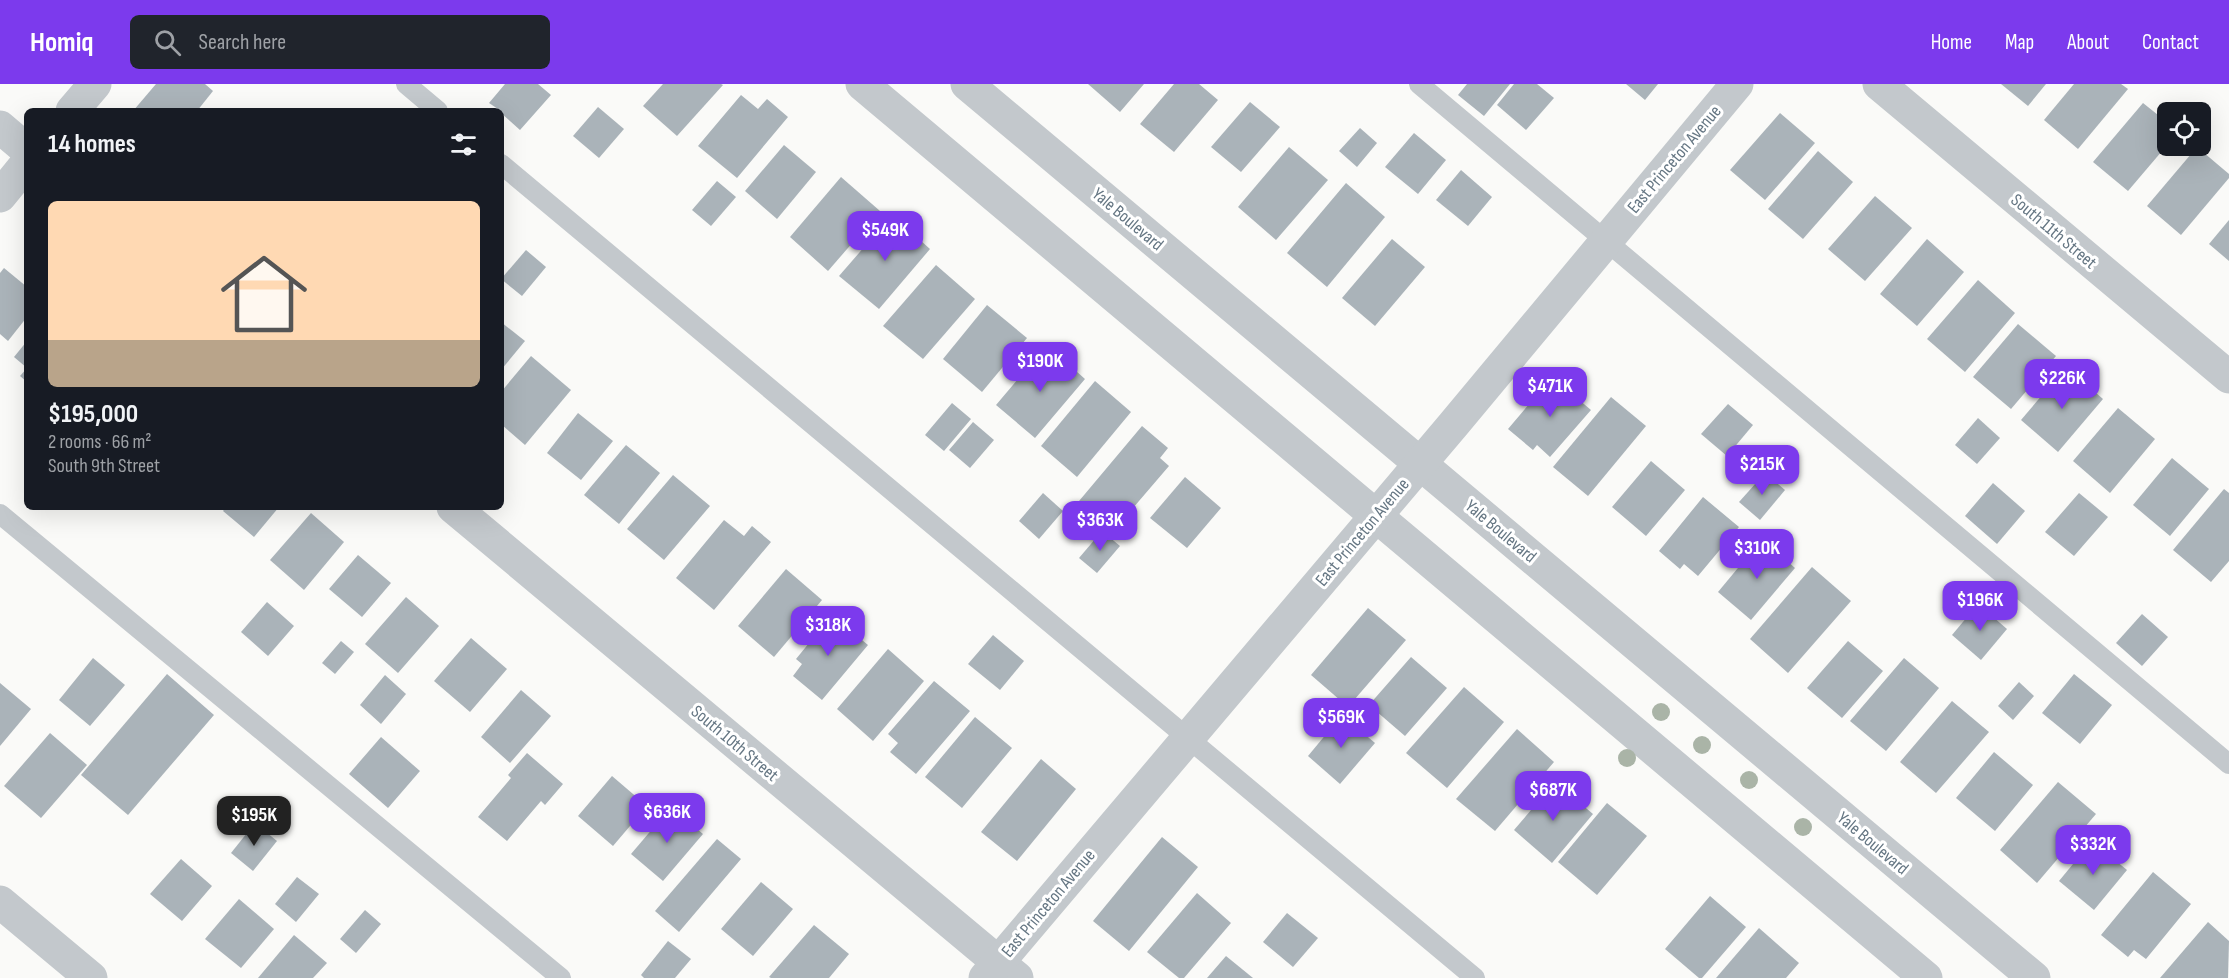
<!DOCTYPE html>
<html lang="en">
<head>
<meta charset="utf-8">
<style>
  :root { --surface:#171b24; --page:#20242c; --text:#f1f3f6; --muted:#9ea1a6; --accent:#7c3aed }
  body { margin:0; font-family:"Sofia Sans Condensed",sans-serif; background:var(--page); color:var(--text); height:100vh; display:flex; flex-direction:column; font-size:22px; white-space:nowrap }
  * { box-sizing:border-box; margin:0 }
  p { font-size:20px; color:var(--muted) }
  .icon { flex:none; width:33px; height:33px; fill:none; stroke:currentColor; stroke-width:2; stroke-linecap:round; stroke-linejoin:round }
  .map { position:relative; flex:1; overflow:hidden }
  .sheet { position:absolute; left:24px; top:24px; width:480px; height:402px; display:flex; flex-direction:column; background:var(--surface); border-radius:9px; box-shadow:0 6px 24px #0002 }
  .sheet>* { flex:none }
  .controls { position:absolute; left:2157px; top:18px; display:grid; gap:12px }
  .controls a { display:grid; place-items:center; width:54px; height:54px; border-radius:9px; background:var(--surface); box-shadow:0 6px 24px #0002; font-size:30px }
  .price { position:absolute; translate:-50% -51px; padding:0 14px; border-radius:12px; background:var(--accent); color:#fff; font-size:20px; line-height:39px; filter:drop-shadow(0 2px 3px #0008) }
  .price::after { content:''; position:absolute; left:50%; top:36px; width:18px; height:14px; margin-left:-9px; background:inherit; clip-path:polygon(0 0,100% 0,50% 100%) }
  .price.on { background:#222; color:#fff }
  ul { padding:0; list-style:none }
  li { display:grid; align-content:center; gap:12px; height:318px; padding:0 24px }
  li span { display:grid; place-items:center; height:186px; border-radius:9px; color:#555 }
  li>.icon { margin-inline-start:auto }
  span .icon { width:108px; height:108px; fill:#fffc; stroke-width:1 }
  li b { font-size:26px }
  h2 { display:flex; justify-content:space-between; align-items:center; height:72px; padding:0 24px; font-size:26px }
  header { display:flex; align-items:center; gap:36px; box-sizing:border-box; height:84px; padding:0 30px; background:var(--accent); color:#fff }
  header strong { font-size:28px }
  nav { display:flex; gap:33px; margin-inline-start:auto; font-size:21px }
  .search { width:420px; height:54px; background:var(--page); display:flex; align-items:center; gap:15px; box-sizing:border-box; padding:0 21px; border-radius:9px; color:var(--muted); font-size:22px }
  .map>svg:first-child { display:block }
  .building { fill:#aab3b9 }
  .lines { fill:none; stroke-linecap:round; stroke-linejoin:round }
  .service { stroke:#c3c8cc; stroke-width:20 }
  .minor { stroke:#c3c8cc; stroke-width:33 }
  .tertiary { stroke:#c3c8cc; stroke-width:33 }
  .tree { fill:#aab4a7 }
  .labels { text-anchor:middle; stroke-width:6; stroke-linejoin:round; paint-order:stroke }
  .street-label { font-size:18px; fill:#657683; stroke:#fff }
</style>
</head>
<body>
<header>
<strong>Homiq</strong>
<div class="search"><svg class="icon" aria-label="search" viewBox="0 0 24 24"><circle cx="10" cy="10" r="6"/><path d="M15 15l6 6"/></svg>Search here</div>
<nav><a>Home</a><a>Map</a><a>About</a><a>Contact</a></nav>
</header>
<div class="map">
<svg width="2229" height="894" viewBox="0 0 2229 894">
  <rect width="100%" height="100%" fill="#fafaf8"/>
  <g class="building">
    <path d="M156 0H205L213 7 197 27H133Z"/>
    <path d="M505 0H538L551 11 520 46 501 29V27L489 19Z"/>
    <path d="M663 0H721L723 1 677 52 643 22Z"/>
    <path d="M1088 0H1144L1120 28Z"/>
    <path d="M1174 0H1199L1218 16 1174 68 1140 40Z"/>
    <path d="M1467 0H1510L1484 32 1458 11Z"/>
    <path d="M1514 0H1537L1554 14 1526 46 1497 21Z"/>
    <path d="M1626 0H1658L1645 16Z"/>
    <path d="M2001 0H2046L2028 22Z"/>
    <path d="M2074 0H2121L2128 5 2078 65 2044 36Z"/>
    <path d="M741 11 758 25 767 15 788 33 737 94 698 62Z"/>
    <path d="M1250 18 1280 43 1241 88 1211 63Z"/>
    <path d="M2143 19 2168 39V60L2128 107 2093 78Z"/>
    <path d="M598 23 624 45 599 74 573 52Z"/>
    <path d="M1780 29 1815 59 1765 116 1730 86Z"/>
    <path d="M1360 44 1377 59 1357 83 1339 67Z"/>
    <path d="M1414 49 1446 76 1418 110 1385 83Z"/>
    <path d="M784 61 816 88 777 135 745 107Z"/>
    <path d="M1289 63 1328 96 1276 156 1238 123Z"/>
    <path d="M2197 63 2229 90V94L2181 151 2147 122Z"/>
    <path d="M1818 67 1853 98 1803 155 1768 125Z"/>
    <path d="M1461 86 1492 113 1468 142 1436 116Z"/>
    <path d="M841 93 880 127 828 187 790 153Z"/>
    <path d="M717 97 736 113 711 142 692 126Z"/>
    <path d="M1346 99 1385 133 1327 203 1287 169Z"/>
    <path d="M1875 112 1912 144 1865 197 1828 165Z"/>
    <path d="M892 131 930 165 879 225 839 192Z"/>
    <path d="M2229 136V177L2209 160Z"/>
    <path d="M1392 155 1425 183 1375 242 1342 214Z"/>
    <path d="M1927 155 1964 188 1917 242 1880 210Z"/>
    <path d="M526 166 546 183 522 212 501 195Z"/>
    <path d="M936 181 975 215 923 275 883 242Z"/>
    <path d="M4 184 27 203V233L8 257 0 250V189Z"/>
    <path d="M1978 196 2015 229 1965 288 1927 255Z"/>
    <path d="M987 221 1027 254 982 308 943 275Z"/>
    <path d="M501 238 525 257 501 286Z"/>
    <path d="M2018 240 2056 272 2011 325 1973 293Z"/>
    <path d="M27 257V298L20 292 27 284 14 273Z"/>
    <path d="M1040 269 1051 278 1057 270 1085 295 1035 354 996 321Z"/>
    <path d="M531 272 571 306 525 361 501 340V308Z"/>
    <path d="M2066 283 2103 315 2058 368 2021 336Z"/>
    <path d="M1552 293 1591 326 1550 373 1537 361 1533 366 1508 345Z"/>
    <path d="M1095 297 1131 328 1077 393 1041 362Z"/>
    <path d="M1611 313 1646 342 1588 412 1553 383Z"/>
    <path d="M952 319 971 335 944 367 925 351Z"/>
    <path d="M1728 320 1753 341 1727 372 1701 350Z"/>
    <path d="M2118 324 2155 355 2110 409 2073 377Z"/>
    <path d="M578 329 613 357 581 396 547 369Z"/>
    <path d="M1978 334 2000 354 1977 380 1955 361Z"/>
    <path d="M973 338 994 356 970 384 949 366Z"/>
    <path d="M1142 342 1168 364 1160 374 1169 382 1121 438 1108 428 1096 442 1074 423Z"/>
    <path d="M626 361 660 389 619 440 584 411Z"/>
    <path d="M2172 374 2209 405 2170 452 2133 421Z"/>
    <path d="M1651 377 1685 406 1646 452 1612 423Z"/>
    <path d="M1765 389 1785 406 1760 436 1739 418Z"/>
    <path d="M673 391 710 422 664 476 627 445Z"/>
    <path d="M1185 393 1221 424 1187 464 1150 434Z"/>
    <path d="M1993 399 2025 427 1997 460 1965 432Z"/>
    <path d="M2224 405 2229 409V477L2211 498 2173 466Z"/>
    <path d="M1043 409 1063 427 1039 455 1019 437Z"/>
    <path d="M2079 409 2108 433 2074 472 2045 448Z"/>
    <path d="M1703 413 1739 443 1698 492 1684 480 1680 485 1659 467Z"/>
    <path d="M226 423H279L254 453 223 427Z"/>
    <path d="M311 429 344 458 304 506 270 476Z"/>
    <path d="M724 436 744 452 752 442 771 458 714 526 676 494Z"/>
    <path d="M1102 447 1120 462 1097 489 1079 474Z"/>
    <path d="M1762 455 1795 484 1751 536 1718 508Z"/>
    <path d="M358 471 391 499 362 533 329 505Z"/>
    <path d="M1812 483 1851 517 1788 589 1750 555Z"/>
    <path d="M786 485 822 516 774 573 738 542Z"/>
    <path d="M406 513 439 542 398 589 365 560Z"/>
    <path d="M267 518 294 542 268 572 241 548Z"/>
    <path d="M1978 520 2007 545 1981 576 1952 551Z"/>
    <path d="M1368 524 1406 556 1348 623 1311 591Z"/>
    <path d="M2142 530 2168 553 2142 582 2116 559Z"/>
    <path d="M832 531 868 561 822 616 793 592 802 580 796 575Z"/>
    <path d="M993 551 1024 577 1000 606 968 580Z"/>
    <path d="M471 554 507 585 470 628 434 597Z"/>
    <path d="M341 557 354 568 335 590 322 579Z"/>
    <path d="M1848 557 1883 587 1842 634 1807 604Z"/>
    <path d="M888 565 924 597 873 657 837 625Z"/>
    <path d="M1411 573 1447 604 1405 652 1369 621Z"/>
    <path d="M93 574 125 601 90 642 59 616Z"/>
    <path d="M1904 574 1939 604 1886 667 1850 637Z"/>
    <path d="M167 590 214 631 128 731 81 691Z"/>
    <path d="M2074 590 2112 621 2080 660 2042 629Z"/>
    <path d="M385 591 406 610 381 640 360 621Z"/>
    <path d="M934 597 970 627 916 690 890 668 898 659 888 650Z"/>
    <path d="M2019 598 2034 612 2013 636 1998 622Z"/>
    <path d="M0 599 31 625 0 662Z"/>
    <path d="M1464 603 1504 638 1447 704 1406 669Z"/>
    <path d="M521 606 551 632 510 679 481 653Z"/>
    <path d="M1952 617 1989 648 1936 709 1900 678Z"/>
    <path d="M1342 631 1375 659 1340 700 1308 672Z"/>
    <path d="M975 633 1012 664 962 724 925 693Z"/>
    <path d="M1517 645 1554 678 1495 747 1456 715Z"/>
    <path d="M50 649 87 681 41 734 4 702Z"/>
    <path d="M381 653 420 687 388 724 349 690Z"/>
    <path d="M1994 668 2033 701 1995 747 1956 714Z"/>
    <path d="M527 669 563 700 545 721 541 717 507 757 478 733 511 694 508 691Z"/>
    <path d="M1041 675 1076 705 1017 777 981 748Z"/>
    <path d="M612 692 647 722 613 762 578 732Z"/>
    <path d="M1555 698 1593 730 1552 779 1514 746Z"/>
    <path d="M2058 698 2096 730 2037 799 2000 766Z"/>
    <path d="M1607 719 1647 752 1597 811 1558 778Z"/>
    <path d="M671 723 703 750 663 797 631 770Z"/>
    <path d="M255 739 277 757 253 787 231 769Z"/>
    <path d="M1162 753 1198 783 1129 867 1093 837Z"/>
    <path d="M717 755 741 775 679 848 655 827Z"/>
    <path d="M2092 757 2127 786 2094 826 2059 797Z"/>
    <path d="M181 775 212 802 182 837 150 810Z"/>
    <path d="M2153 788 2191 820 2146 875 2134 866 2128 873 2101 851Z"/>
    <path d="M297 793 319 810 296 838 275 820Z"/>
    <path d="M761 798 793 825 753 872 721 845Z"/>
    <path d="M1197 809 1231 839 1184 894H1179L1147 868Z"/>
    <path d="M1710 812 1746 843 1702 894H1699L1665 865Z"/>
    <path d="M239 815 274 845 241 884 205 855Z"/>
    <path d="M365 826 381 840 356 869 340 855Z"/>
    <path d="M1287 829 1318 854 1293 883 1263 858Z"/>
    <path d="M2208 838 2229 857 2228 894H2160Z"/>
    <path d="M814 841 849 870 829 894H771L769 893Z"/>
    <path d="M1759 844 1799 879 1786 894H1716Z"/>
    <path d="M294 851 327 879 313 894H258Z"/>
    <path d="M668 857 691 875 675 894H644L641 891Z"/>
    <path d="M1226 872 1253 894H1207Z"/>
  </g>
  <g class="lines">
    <g class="service">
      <path d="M406 0 438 27"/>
      <path d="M1419 0 2229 680"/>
      <path d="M501 80 1475 894"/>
      <path d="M0 430 561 894"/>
    </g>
    <g class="minor">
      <path d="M862 0 1926 894"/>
      <path d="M967 0 2034 894"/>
      <path d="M72 27 95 0"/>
      <path d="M0 43 27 66"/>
      <path d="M0 112 27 79"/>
      <path d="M453 423 1017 894"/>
      <path d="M0 818 91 894"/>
      <path d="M985 894 1453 341 1737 0"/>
    </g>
    <path class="tertiary" d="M1879 0 2229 293"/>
  </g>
  <g class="tree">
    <circle cx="1661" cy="628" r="9"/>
    <circle cx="1702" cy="661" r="9"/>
    <circle cx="1627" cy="674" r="9"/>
    <circle cx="1749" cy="696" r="9"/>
    <circle cx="1803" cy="743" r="9"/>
  </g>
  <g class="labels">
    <g class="street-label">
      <text transform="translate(1674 75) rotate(-50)" y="6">East Princeton Avenue</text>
      <text transform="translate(1128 135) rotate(40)" y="6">Yale Boulevard</text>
      <text transform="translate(2054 147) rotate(40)" y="6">South 11th Street</text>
      <text transform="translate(1501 447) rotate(40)" y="6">Yale Boulevard</text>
      <text transform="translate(1362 448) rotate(-50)" y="6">East Princeton Avenue</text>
      <text transform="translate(735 659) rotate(40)" y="6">South 10th Street</text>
      <text transform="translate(1873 759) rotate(40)" y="6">Yale Boulevard</text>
      <text transform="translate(1048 819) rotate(-50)" y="6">East Princeton Avenue</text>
    </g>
  </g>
</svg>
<div class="controls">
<a><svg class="icon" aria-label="locate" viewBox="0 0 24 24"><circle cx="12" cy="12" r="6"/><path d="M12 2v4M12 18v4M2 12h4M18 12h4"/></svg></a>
</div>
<b class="price" style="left:885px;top:178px">$549K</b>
<b class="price" style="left:1040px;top:309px">$190K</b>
<b class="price" style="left:2062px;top:326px">$226K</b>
<b class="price" style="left:1550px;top:334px">$471K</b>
<b class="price" style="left:1762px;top:412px">$215K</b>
<b class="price" style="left:1100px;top:468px">$363K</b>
<b class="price" style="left:1757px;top:496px">$310K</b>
<b class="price" style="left:1980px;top:548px">$196K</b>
<b class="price" style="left:828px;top:573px">$318K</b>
<b class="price" style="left:1341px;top:665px">$569K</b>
<b class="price" style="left:1553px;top:738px">$687K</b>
<b class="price" style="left:667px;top:760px">$636K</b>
<b class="price on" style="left:254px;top:763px">$195K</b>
<b class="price" style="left:2093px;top:792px">$332K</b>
<section class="sheet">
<h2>14 homes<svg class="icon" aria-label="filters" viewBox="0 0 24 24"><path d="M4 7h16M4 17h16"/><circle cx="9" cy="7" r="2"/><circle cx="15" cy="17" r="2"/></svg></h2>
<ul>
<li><span style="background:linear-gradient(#ffd9b3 75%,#b9a48a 0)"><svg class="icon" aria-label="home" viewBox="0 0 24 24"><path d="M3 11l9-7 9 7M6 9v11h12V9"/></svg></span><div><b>$195,000</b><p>2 rooms · 66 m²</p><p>South 9th Street</p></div></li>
</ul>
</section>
</div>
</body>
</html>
